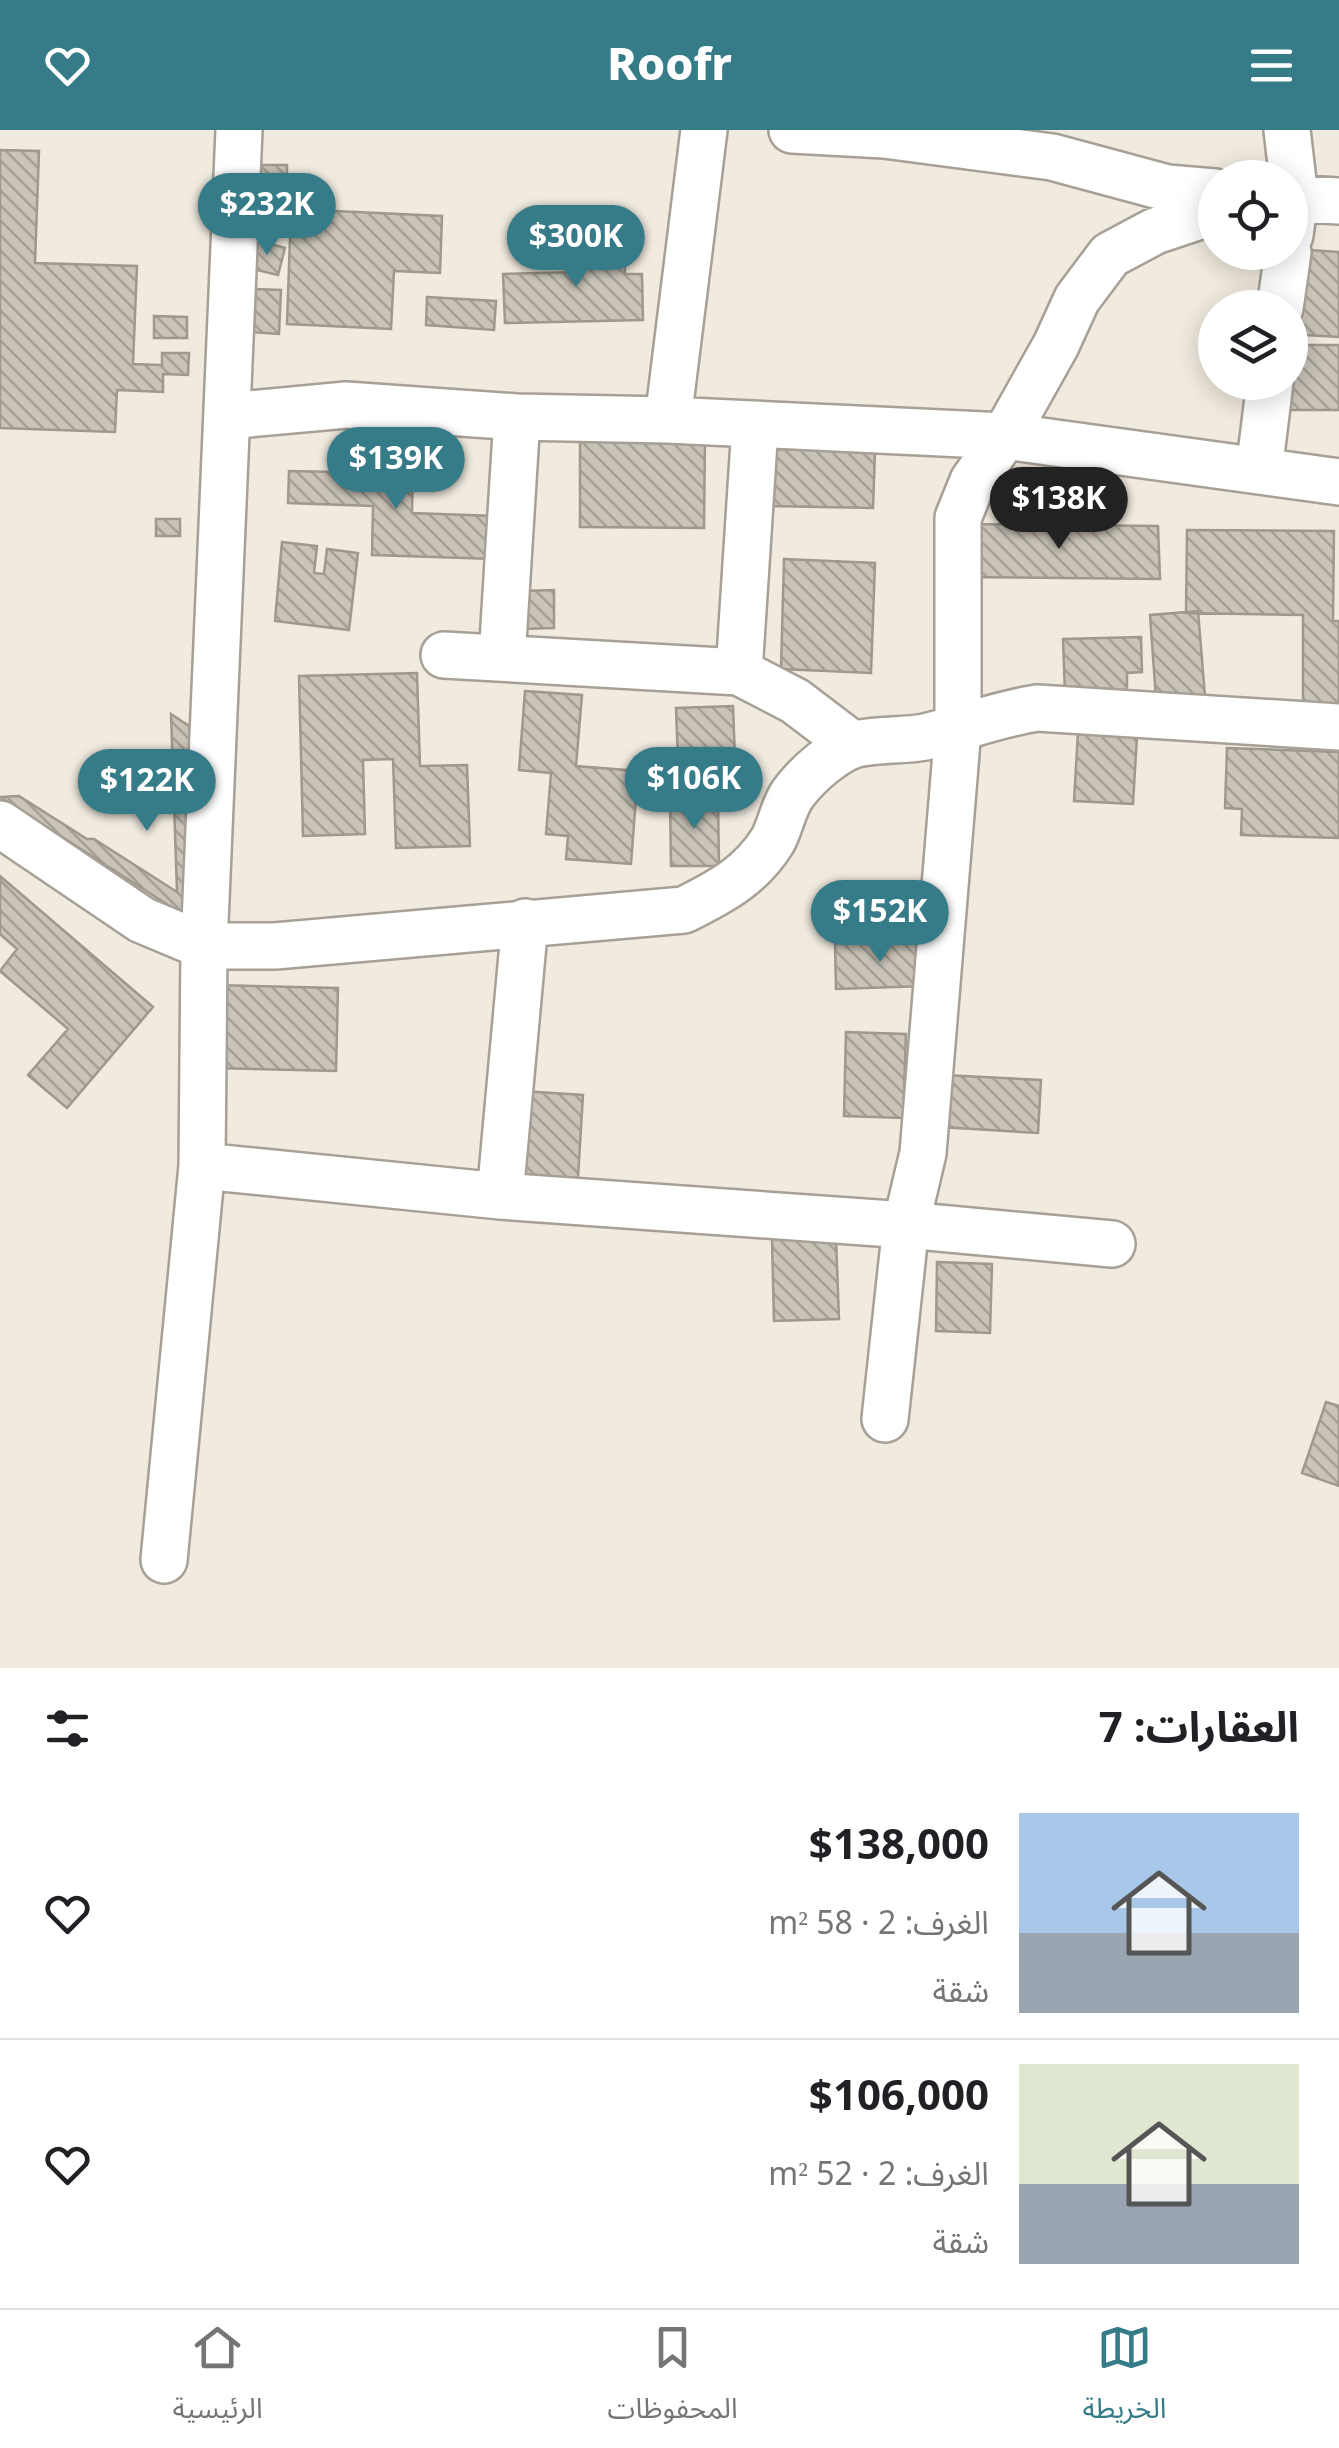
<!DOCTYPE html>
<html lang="ar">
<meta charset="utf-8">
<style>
body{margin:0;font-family:Georgia,"Noto Sans Arabic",serif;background:#f6f6f6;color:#202124;direction:rtl;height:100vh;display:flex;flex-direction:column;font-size:38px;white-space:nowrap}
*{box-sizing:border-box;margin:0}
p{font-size:32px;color:#757577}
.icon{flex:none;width:55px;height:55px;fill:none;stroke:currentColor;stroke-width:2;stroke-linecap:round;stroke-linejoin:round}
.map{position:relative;height:1538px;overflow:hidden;direction:ltr}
.side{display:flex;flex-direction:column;background:#fff;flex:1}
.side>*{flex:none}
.fabs{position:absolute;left:1198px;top:30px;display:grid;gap:20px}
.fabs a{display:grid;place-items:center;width:110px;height:110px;border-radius:50%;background:#fff;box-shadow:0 5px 25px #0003;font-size:50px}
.price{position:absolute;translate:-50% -85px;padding:0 22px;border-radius:35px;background:#367b88;color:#fff;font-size:32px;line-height:65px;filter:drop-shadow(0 2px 5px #0008)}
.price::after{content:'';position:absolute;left:50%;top:60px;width:30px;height:22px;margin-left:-15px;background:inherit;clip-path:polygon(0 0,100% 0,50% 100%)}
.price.selected{background:#222;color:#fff}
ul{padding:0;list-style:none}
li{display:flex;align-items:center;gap:30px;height:250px;padding:0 40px}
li+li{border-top:2px solid #e0e0e0}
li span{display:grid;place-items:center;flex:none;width:280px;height:200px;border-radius:0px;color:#555}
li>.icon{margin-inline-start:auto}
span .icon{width:120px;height:120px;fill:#fffc;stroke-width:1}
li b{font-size:42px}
h2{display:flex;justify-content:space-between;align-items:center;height:120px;padding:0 40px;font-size:42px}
header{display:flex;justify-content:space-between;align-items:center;height:130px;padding:0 40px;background:#367b88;color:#fff;font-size:45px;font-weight:800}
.tab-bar{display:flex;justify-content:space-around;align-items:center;height:140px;border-top:2px solid #e0e0e0;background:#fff;font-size:28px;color:#757577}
.tab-bar a{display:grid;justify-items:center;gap:5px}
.tab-bar .selected{color:#367b88}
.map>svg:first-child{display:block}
</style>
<header><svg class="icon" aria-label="menu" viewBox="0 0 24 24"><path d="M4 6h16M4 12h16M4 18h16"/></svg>Roofr<svg class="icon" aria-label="heart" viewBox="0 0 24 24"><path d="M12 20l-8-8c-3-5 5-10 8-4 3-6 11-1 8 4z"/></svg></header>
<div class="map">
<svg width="1339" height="1538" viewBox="0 0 1339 1538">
<defs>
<pattern id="building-back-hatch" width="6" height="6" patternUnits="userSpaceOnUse" patternTransform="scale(2.5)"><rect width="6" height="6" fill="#c9c3b8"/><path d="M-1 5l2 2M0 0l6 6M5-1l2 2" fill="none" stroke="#a4a096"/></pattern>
</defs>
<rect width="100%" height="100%" fill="#f0eadf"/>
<path fill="url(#building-back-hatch)" stroke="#9e988d" stroke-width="2.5" d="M0,20L39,21L35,133L137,136L133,234L162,235V223H189L188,245L163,244V262L117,260L115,302L0,298Z
M253,35H287V74H253Z
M291,79L442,86L440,143L394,141L391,199L287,194Z
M603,98V131H625V144H642L643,190L505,193L503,144L579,142L582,99Z
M256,110L285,118L278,145L249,138Z
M1294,119L1339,122V207L1290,204Z
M252,159L281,160L279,204L250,202Z
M427,167L496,171L494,200L426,195Z
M154,186L187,187V208H154Z
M1290,215H1339V280H1269L1290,252Z
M580,305L705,306L704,398L580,397Z
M770,319L875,322L873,378L769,376Z
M340,332L413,335L412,383L495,386L494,429L372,425L373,376L288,373L289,341L340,342Z
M156,389H180V406H156Z
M959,394L1158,396L1160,449L958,447Z
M1187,400L1334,401L1333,491H1339V581L1303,580V485L1186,483Z
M282,412L317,416L314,443L324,444L327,419L358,423L349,500L275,491Z
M784,429L875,433L871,543L781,539Z
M554,460V498L520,499V461Z
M1198,481L1205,566L1156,569L1150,485Z
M1141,507L1142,542L1127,543V562L1065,563L1063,509Z
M417,543L420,636L467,635L470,716L396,718L393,629L363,630L365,704L303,706L299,546Z
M525,561L582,565L576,636L638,641L631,734L566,729L568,706L546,704L551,643L519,640Z
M733,576L736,656L679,658L676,578Z
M171,584L189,596L196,793L0,667L19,666L87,709H94L177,762Z
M1078,602L1137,606L1133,674L1074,671Z
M1227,618L1339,622V708L1241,705L1242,679L1225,678Z
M670,669H718L719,736H671Z
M0,746L153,877L67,978L28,945L68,899L0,841L17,819L0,804Z
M923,810L925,856L836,859L835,813Z
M212,855L338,858L336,941L210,938Z
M846,902L906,904L903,988L844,986Z
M944,945L1041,950L1038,1003L941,997Z
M522,961L583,965L578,1048L517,1044Z
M836,1108L839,1189L774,1191L772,1109Z
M937,1132L992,1134L990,1203L936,1201Z
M1326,1272L1339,1276V1356L1302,1343Z"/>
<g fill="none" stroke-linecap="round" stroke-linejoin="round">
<defs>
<path id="minor" d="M792,0L884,5L1052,27L1167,58L1215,62
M1287,0L1295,68L1290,105
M1290,68L1339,71
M1280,178L1288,122
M227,286L346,275L517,287L668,290L1005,306L1339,352
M668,290L704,0
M1259,341L1270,252
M444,525L739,542L795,571L853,615
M502,528L517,287
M739,542L755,296
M0,694L142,790L204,816H275L684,780C720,762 751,746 773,710C781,695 784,674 795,661C808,644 835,620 856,614C878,609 903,611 925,607C963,598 998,584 1037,578L1339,597
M202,1036L500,1066L906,1095L1112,1114
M500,1066L525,792
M885,1289L906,1095L923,1023L958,599V388L973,351L1005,306L1056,215L1077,169L1110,125L1155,101L1215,81
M164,1430L202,1036L204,816L239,0"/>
</defs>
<use href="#minor" stroke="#a6a096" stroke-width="50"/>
<use href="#minor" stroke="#fff" stroke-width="45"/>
</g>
</svg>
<div class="fabs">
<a><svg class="icon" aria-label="locate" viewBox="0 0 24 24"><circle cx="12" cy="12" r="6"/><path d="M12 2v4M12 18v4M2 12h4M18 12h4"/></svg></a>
<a><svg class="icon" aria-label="layers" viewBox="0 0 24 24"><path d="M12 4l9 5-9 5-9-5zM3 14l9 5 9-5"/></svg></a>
</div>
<b class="price" style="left:267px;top:128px">$232K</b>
<b class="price" style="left:576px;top:160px">$300K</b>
<b class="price" style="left:396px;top:382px">$139K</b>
<b class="price selected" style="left:1059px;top:422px">$138K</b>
<b class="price" style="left:694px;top:702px">$106K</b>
<b class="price" style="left:147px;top:704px">$122K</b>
<b class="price" style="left:880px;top:835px">$152K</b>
</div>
<section class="side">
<h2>العقارات: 7<svg class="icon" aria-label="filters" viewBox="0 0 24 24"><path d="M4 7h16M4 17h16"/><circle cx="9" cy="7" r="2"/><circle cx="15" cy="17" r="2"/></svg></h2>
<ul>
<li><span style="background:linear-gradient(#a9c7e8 60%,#9aa5b1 0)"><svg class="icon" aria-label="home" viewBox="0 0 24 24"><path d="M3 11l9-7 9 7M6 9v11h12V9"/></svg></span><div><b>$138,000</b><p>الغرف: 2 · 58 m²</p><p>شقة</p></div><svg class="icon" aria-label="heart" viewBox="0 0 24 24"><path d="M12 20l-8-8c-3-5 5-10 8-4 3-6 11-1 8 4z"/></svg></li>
<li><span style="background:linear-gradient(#dfe7d0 60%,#9aa5b1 0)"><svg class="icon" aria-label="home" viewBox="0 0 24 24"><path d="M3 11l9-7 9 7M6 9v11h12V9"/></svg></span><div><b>$106,000</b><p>الغرف: 2 · 52 m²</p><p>شقة</p></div><svg class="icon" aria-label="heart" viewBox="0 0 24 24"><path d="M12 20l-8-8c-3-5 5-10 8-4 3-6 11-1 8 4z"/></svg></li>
</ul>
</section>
<nav class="tab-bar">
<a class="selected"><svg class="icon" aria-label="map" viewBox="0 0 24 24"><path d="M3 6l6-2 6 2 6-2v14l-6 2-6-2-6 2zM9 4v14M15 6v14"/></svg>الخريطة</a>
<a><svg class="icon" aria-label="saved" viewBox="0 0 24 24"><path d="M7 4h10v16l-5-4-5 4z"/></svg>المحفوظات</a>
<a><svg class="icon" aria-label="home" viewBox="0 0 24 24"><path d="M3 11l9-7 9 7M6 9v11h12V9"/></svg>الرئيسية</a>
</nav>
